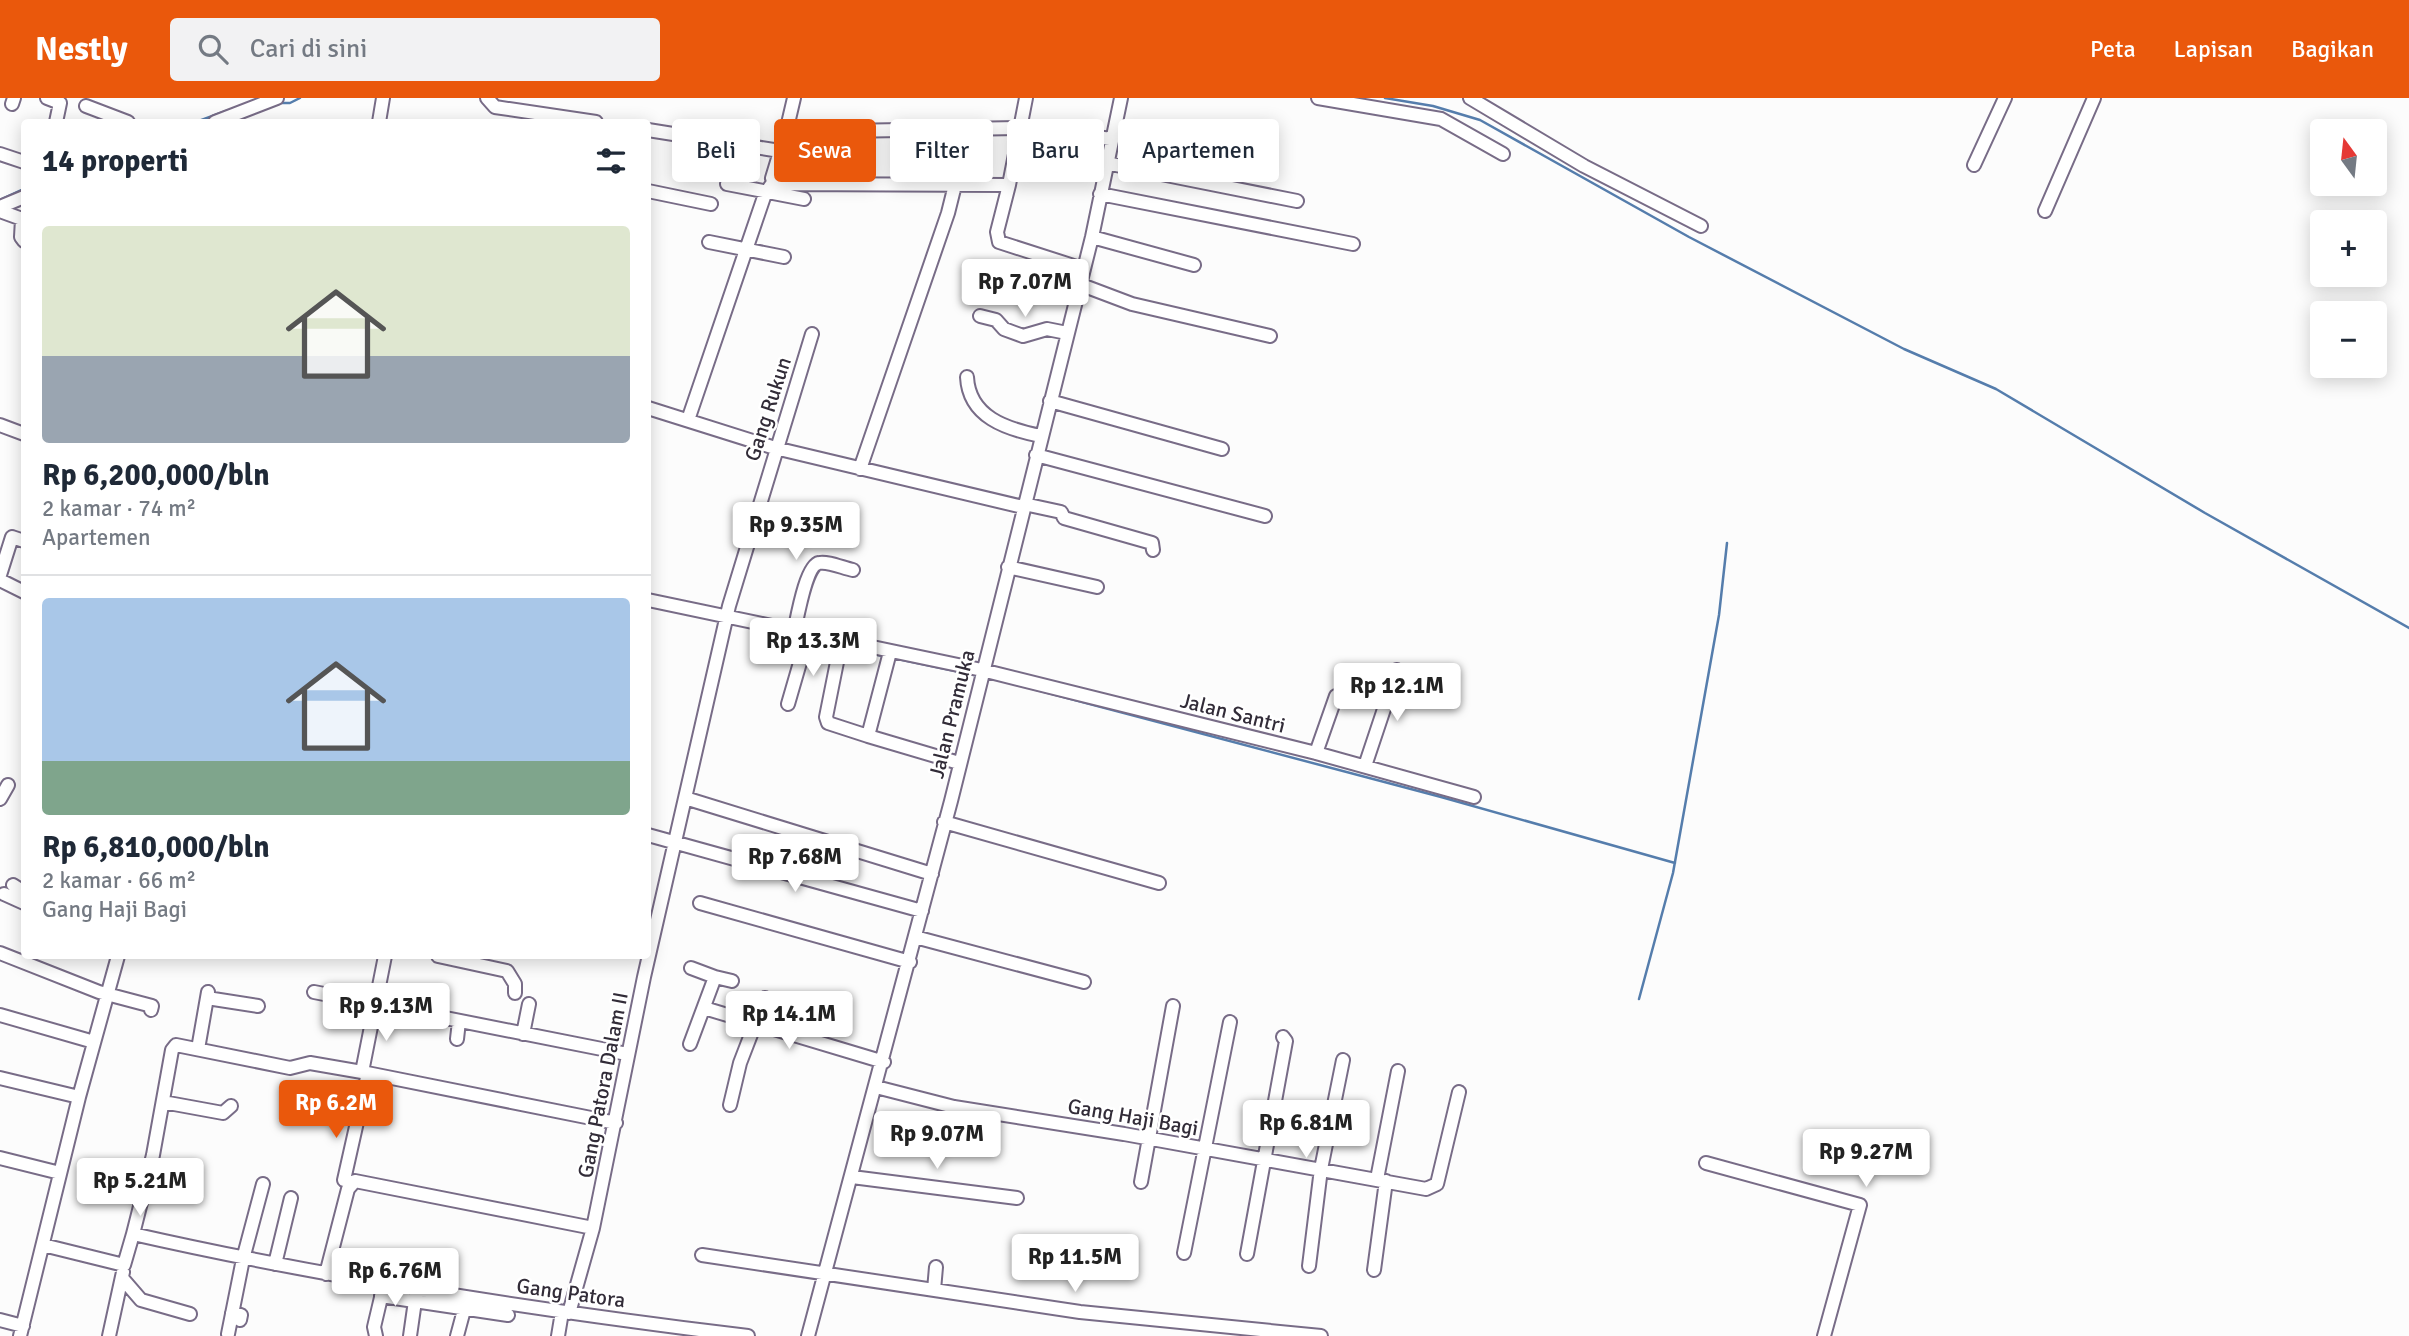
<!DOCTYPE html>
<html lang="id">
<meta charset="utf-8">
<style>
body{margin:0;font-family:Signika,sans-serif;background:#f2f2f3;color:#1f2937;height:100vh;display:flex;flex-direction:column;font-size:26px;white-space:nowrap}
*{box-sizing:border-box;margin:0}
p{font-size:23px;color:#747a83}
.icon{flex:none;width:38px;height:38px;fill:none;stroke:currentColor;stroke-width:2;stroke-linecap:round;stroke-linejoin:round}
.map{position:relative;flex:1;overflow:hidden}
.drawer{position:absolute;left:21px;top:21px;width:630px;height:840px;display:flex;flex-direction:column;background:#fff;border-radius:7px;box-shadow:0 4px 18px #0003}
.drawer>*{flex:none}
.hud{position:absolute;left:672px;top:21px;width:665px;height:63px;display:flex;gap:14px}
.needle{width:46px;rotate:345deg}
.buttons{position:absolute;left:2310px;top:21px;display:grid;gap:14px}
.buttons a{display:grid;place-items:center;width:77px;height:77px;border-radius:7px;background:#fff;box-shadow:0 4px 18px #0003;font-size:35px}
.price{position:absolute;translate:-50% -60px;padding:0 16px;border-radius:7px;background:#fff;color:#222;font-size:23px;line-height:46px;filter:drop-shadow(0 2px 4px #0008)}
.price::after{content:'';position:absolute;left:50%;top:42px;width:21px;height:16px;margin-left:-10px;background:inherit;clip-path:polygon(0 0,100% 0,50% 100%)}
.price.selected{background:#ea580c;color:#fff}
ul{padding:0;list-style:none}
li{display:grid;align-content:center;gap:14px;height:371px;padding:0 21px}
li+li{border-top:2px solid #e0e1e3}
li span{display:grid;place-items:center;height:217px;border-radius:7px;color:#555}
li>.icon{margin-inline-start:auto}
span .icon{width:126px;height:126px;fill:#fffc;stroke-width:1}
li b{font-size:30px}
h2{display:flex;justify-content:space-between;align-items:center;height:84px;padding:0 21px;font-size:30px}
.pill{padding:0 24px;border-radius:7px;background:#fff;box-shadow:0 4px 18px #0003;font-size:24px;line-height:63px}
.pill.selected{background:#ea580c;color:#fff}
header{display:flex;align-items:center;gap:42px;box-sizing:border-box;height:98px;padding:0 35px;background:#ea580c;color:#fff}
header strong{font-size:33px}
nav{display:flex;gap:38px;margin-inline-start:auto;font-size:24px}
.search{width:490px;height:63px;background:#f2f2f3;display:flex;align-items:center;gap:18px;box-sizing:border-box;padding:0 24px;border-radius:7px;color:#747a83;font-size:26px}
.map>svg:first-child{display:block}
</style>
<header>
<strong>Nestly</strong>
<div class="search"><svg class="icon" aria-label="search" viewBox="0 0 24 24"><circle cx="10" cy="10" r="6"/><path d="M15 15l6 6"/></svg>Cari di sini</div>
<nav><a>Peta</a><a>Lapisan</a><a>Bagikan</a></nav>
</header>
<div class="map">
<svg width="2409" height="1238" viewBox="0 0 2409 1238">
<rect width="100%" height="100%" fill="#fcfcfc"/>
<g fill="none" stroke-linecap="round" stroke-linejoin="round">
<path stroke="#557dac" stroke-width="2.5" d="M1385,0L1433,8L1480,22L1689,139L1904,251L1996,291L2205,415L2409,530
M276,5H290L300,0
M196,24L226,13
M0,102L24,91
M845,550L883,558
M893,560L979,578
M1033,591L1441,699L1675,765
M1639,901L1673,775L1719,517L1727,445"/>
<defs>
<path id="minor" d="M47,0L60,5L56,24
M487,0L495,9L596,24
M794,0L786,34L1022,30L1112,41
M1318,0L1441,21L1503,56
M1470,0L1584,68L1701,128
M12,6L14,0
M86,8L128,24
M215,24L277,0
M379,24L383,0
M648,32L780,53
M786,34L772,80L780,86L1009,87L1026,0
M0,56L24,64
M1106,65L1297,103
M1974,67L2005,0
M727,86L804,101
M1009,87L997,134L999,144L1083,171
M648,93L711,106
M1100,96L1353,146
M0,109L24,99
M0,113L22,121L21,139L24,143
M2045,113L2094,0
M1092,139L1194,167
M709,144L784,159
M1079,186L1132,206L1270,238
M980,218L996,222L1004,231L1023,238L1047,231L1067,235
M967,279C969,319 1006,331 1041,338
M1050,303L1222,351
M648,310L775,350L1023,409
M688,322L765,96L774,83
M0,327L24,336
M1036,357L1265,418
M860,371L948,115L955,87
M1024,406L1061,414L1064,420L1152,445L1153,452
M1008,469L1097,489
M0,477L12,439L24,443
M0,482L24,494
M648,502L982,572L1316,655L1474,699
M794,534C797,521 806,467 819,465C828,463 843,470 853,472
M841,544L826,619L828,625L868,638
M890,554L868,638L959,665
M788,606L808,537
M1316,655L1336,598
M1365,668L1397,572
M685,700L932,776
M0,701L8,687
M944,724L1159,785
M648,737L922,813
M13,787L24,794
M4,796L24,805
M700,805L910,864
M915,839L1084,884
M0,855L99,894L152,908L151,912
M438,858L507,873L515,886V895
M715,879L732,883
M314,894L627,956
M207,900L258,908
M704,910L884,964
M0,917L94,944
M523,936L529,906
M457,941L459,923
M690,946L715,879L691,870
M198,951L208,894
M362,974L385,858
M0,980L79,999
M876,989L954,1009L1124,1036L1426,1091L1437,1086L1459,994
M163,1004L223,1015L231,1008
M730,1007L740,965L765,900
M0,1060L60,1075
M1706,1065L1860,1107L1824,1238
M852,1079L1017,1100
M1377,1081L1398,973
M352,1084L344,1082L368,975
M1141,1084L1173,908
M133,1136L153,1057L172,952L176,947L290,970L310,965L362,974L616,1025
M43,1147L124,1167L133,1136C336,1182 541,1213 748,1238
M1184,1155L1230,924
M1247,1156L1286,943L1283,939
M702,1157L1080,1214L1321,1238
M275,1166L291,1100
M1309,1168L1321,1071L1343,962
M1374,1172L1386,1083
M326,1176L348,1091L355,1083L593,1130
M122,1180L141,1202L190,1216
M934,1192L936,1169
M381,1198L508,1217
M232,1215L241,1217L240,1222
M569,1215L593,1130L644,879L729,508L812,236
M0,1222L23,1228
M228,1236L243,1161L263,1086
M20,1238L79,999L118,858
M109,1238L123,1174
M376,1238L374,1229L383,1191
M410,1238L416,1196
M457,1238L464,1212
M558,1238L562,1214
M808,1238L951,703L1092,139L1121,0"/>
</defs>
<use href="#minor" stroke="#786c87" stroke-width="16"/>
<use href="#minor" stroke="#fff" stroke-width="12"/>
</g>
<g text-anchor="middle" stroke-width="5" stroke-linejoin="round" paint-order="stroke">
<g font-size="21" fill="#322c38" stroke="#fff">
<text transform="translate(768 311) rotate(-72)" y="7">Gang Rukun</text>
<text transform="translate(1233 615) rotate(14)" y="7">Jalan Santri</text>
<text transform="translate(952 616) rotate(-76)" y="7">Jalan Pramuka</text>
<text transform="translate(603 987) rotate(-79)" y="7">Gang Patora Dalam II</text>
<text transform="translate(1133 1019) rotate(10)" y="7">Gang Haji Bagi</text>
<text transform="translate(571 1195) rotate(8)" y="7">Gang Patora</text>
</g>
</g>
</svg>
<div class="buttons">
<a><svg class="needle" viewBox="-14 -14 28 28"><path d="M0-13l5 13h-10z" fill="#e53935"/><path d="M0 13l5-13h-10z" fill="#747a83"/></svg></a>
<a>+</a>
<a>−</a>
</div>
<b class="price" style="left:1025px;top:221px">Rp 7.07M</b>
<b class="price" style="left:796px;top:464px">Rp 9.35M</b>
<b class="price" style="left:813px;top:580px">Rp 13.3M</b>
<b class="price" style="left:1397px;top:625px">Rp 12.1M</b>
<b class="price" style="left:795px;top:796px">Rp 7.68M</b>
<b class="price" style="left:386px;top:945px">Rp 9.13M</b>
<b class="price" style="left:789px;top:953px">Rp 14.1M</b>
<b class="price selected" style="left:336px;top:1042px">Rp 6.2M</b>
<b class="price" style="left:1306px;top:1062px">Rp 6.81M</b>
<b class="price" style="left:937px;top:1073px">Rp 9.07M</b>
<b class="price" style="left:1866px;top:1091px">Rp 9.27M</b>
<b class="price" style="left:140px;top:1120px">Rp 5.21M</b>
<b class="price" style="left:1075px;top:1196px">Rp 11.5M</b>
<b class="price" style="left:395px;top:1210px">Rp 6.76M</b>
<div class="hud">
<a class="pill">Beli</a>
<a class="pill selected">Sewa</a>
<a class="pill">Filter</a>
<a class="pill">Baru</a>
<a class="pill">Apartemen</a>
</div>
<section class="drawer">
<h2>14 properti<svg class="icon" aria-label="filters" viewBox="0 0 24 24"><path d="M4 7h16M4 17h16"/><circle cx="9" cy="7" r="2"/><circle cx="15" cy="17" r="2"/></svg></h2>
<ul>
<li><span style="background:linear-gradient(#dfe7d0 60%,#9aa5b1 0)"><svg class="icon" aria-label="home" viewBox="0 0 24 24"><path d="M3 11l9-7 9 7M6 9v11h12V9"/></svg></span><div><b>Rp 6,200,000/bln</b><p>2 kamar · 74 m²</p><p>Apartemen</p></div></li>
<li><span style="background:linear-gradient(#a9c7e8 75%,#7fa58c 0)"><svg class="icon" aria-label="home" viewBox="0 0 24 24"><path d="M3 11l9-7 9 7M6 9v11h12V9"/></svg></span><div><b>Rp 6,810,000/bln</b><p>2 kamar · 66 m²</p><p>Gang Haji Bagi</p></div></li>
</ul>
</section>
</div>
